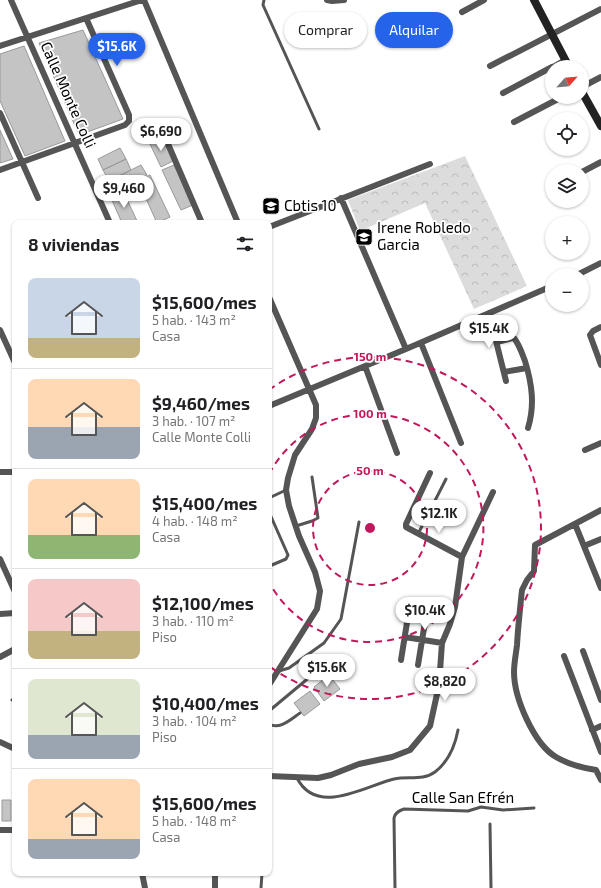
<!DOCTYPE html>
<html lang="es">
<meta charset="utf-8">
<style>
body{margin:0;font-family:"Exo 2",sans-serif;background:#f6f6f6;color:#202124;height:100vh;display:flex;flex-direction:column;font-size:15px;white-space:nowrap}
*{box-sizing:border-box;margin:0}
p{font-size:13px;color:#757577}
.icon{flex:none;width:22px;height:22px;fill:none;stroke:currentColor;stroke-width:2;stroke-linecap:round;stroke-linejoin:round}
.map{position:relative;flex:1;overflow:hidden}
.drawer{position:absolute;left:12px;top:220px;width:260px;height:656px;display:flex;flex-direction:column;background:#fff;border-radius:8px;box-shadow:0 1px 3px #0004}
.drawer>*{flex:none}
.guide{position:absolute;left:284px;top:12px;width:257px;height:36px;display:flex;gap:8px}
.needle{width:26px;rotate:63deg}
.buttons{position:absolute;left:545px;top:60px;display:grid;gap:8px}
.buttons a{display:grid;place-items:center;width:44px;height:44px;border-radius:50%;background:#fff;box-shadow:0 1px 3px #0004;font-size:20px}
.price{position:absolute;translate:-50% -34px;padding:0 9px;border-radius:14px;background:#fff;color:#222;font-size:13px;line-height:26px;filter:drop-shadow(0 1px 2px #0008)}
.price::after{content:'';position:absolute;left:50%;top:24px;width:12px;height:9px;margin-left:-6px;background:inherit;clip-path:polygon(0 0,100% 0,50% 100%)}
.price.current{background:#2563eb;color:#fff}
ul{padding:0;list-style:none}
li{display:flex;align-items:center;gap:12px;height:100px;padding:0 16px}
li+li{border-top:1px solid #e0e0e0}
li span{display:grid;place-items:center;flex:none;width:112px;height:80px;border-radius:8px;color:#555}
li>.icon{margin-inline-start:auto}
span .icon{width:48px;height:48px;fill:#fffc;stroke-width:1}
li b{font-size:17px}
h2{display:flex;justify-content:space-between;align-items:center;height:48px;padding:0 16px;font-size:17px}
.pill{padding:0 14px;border-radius:18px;background:#fff;box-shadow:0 1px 3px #0004;font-size:14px;line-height:36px}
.pill.current{background:#2563eb;color:#fff}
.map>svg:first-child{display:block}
</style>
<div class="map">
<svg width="601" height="888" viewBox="0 0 601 888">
<defs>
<pattern id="forest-crowns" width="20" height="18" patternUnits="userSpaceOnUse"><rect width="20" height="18" fill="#dcdcdc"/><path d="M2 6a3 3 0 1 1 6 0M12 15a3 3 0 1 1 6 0" fill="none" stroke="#bbb"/></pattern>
</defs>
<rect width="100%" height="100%" fill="#fff"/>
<path fill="url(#forest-crowns)" d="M465,156L527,286L474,309L425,203L360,231L348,200Z"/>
<path fill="#c4c4c4" stroke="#999" d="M83,30L123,119L79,135L39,43Z
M24,46L65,141L25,156L0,101V54Z
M0,130L13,159L0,163Z
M161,136L173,161L161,167L149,142Z
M120,148L126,159L103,170L98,159Z
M126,159L131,170L109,181L103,170Z
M141,165L147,175L114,192L109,181Z
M174,165L193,205L181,210L162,170Z
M150,175L170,217L157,223L138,181Z
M124,193L138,223H122L111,198Z
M329,675L340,689L324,701L314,687Z
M310,691L320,704L304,716L294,703Z
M2,800H11V821H2Z"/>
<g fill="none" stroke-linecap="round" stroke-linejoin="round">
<path stroke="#555" stroke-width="3" d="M264,0L263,5L319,129
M269,498L286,490
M269,512L288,555L286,559L272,565L269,564
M296,526L312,521L318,518L312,477
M418,534L446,479
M279,671L289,668L324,643L341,619L359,522
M12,700L15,698
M269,711L317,671
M269,724C280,730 291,719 300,713
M297,778C317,817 365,786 394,779C408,776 423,781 435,772C448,762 455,746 458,730
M490,824L491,888
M261,888L262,873
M395,888L394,818C395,813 398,811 404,809L468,811L481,807L503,810L534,808"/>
<path stroke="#555" stroke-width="6" d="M11,0L110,223
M144,0L238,223
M327,0L332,1L344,0
M462,12L484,0
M0,46L142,0
M490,66L601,9
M553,67L565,60
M582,87L601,77
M503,93L552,67
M0,113L38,198
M514,122L562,97
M165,137L202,223
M0,170L125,125L129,121V115L86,18
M582,172L601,162
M341,198L406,349
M269,227L430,164
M577,275L601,263
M269,297L316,405V418L312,429L295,455L288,478L286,490L289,506L299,536L315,572L320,591L317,609L269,685
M489,313L506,381
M601,327L593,331L590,335L601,365
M0,330L15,363
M497,342L512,338H514C519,344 522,353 525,361C532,384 535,405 528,428
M421,343L461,443
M365,366L397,453
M504,372L527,368
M269,406L406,349L552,286
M585,450L601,443
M0,472H15
M430,473L406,524V527L462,557
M601,510L535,545L534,571L527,580L522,590C520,609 518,627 517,645C516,654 514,663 514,672C514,698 534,744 556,757C568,764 583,768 596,770L601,780
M575,524L601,588
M584,546L601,539
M0,559L15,592
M0,614L15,613
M405,637L442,643
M583,651L601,700
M564,656L601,752
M0,657L15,649
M401,660L409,610
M418,665L426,616
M592,730L601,726
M0,742L15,749
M269,776L318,778L331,775L359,764L392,757L410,750L430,726L439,685L442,643L450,624L455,607L462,557L493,492
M0,830H15
M142,873L145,888
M215,888V873"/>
<path stroke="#222" stroke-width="8" d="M534,0L569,67
M582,92L601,126"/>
</g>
<g fill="none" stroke="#c2185b" stroke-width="2" stroke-dasharray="7 5">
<circle cx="370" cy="528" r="57"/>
<path d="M269 474A114 114 0 1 1 269 582"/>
<path d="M269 390A171 171 0 1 1 269 666"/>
</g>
<defs>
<symbol id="university-square" viewBox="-11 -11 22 22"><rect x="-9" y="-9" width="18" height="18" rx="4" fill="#000" stroke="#fff"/><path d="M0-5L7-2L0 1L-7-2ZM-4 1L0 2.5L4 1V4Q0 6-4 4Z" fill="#fff"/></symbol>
<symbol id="school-square" viewBox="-11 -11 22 22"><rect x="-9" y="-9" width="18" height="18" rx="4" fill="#000" stroke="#fff"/><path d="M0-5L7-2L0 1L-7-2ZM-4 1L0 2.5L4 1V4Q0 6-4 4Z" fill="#fff"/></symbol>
</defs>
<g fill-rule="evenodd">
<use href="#university-square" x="261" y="196" width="20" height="20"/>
<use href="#school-square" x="354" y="227" width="20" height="20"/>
</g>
<g text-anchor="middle" stroke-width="3.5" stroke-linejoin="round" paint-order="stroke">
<g font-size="15" fill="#000" stroke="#fff">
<text transform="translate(68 95) rotate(66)" y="5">Calle Monte Colli</text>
<text x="463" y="803">Calle San Efrén</text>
</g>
<g font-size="15" fill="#000" stroke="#fff" text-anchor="start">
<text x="284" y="211">Cbtis 10</text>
<text x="377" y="233">Irene Robledo<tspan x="377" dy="17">Garcia</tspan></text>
</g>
</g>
<circle cx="370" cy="528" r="6" fill="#c2185b" stroke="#fff" stroke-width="2"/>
<g font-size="12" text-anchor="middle" font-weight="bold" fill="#c2185b" stroke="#fff" stroke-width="3.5" stroke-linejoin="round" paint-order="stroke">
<text x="370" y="361">150 m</text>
<text x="370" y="418">100 m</text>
<text x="370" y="475">50 m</text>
</g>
</svg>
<div class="buttons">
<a><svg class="needle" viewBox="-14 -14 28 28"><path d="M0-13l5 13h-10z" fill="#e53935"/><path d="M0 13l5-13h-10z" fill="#757577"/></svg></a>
<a><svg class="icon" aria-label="locate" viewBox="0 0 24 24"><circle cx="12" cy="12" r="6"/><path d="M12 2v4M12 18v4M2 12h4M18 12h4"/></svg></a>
<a><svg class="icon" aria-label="layers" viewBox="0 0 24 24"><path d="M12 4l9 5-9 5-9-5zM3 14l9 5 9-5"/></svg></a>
<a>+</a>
<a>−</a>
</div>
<b class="price current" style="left:117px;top:67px">$15.6K</b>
<b class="price" style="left:161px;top:152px">$6,690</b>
<b class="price" style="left:124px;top:209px">$9,460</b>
<b class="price" style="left:489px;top:349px">$15.4K</b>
<b class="price" style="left:439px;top:534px">$12.1K</b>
<b class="price" style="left:425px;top:631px">$10.4K</b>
<b class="price" style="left:327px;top:688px">$15.6K</b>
<b class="price" style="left:445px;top:702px">$8,820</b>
<div class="guide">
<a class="pill">Comprar</a>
<a class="pill current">Alquilar</a>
</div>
<section class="drawer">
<h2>8 viviendas<svg class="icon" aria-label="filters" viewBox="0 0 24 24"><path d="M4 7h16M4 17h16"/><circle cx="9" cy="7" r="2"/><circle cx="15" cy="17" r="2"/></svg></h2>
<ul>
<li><span style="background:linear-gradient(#c9d6e8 75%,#c2b280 0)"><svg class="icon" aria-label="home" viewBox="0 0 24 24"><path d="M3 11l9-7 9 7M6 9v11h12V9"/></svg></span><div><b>$15,600/mes</b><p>5 hab. · 143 m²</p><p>Casa</p></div></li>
<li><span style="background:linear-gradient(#ffd9b3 60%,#9aa5b1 0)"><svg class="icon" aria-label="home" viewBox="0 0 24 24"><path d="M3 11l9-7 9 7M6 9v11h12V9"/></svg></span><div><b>$9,460/mes</b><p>3 hab. · 107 m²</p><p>Calle Monte Colli</p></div></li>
<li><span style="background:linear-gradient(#ffd9b3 70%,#8fb573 0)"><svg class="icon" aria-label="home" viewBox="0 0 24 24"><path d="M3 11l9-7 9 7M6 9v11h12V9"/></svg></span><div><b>$15,400/mes</b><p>4 hab. · 148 m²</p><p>Casa</p></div></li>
<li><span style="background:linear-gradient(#f6c9c9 65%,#c2b280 0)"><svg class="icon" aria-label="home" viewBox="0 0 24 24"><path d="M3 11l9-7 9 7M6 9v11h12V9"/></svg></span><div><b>$12,100/mes</b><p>3 hab. · 110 m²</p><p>Piso</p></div></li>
<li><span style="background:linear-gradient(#dfe7d0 70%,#9aa5b1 0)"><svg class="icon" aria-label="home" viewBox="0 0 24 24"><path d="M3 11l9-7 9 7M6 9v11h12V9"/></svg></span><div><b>$10,400/mes</b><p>3 hab. · 104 m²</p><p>Piso</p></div></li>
<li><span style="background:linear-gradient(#ffd9b3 75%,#9aa5b1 0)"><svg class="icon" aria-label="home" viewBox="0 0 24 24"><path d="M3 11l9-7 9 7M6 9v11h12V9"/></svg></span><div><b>$15,600/mes</b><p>5 hab. · 148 m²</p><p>Casa</p></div></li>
</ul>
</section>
</div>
